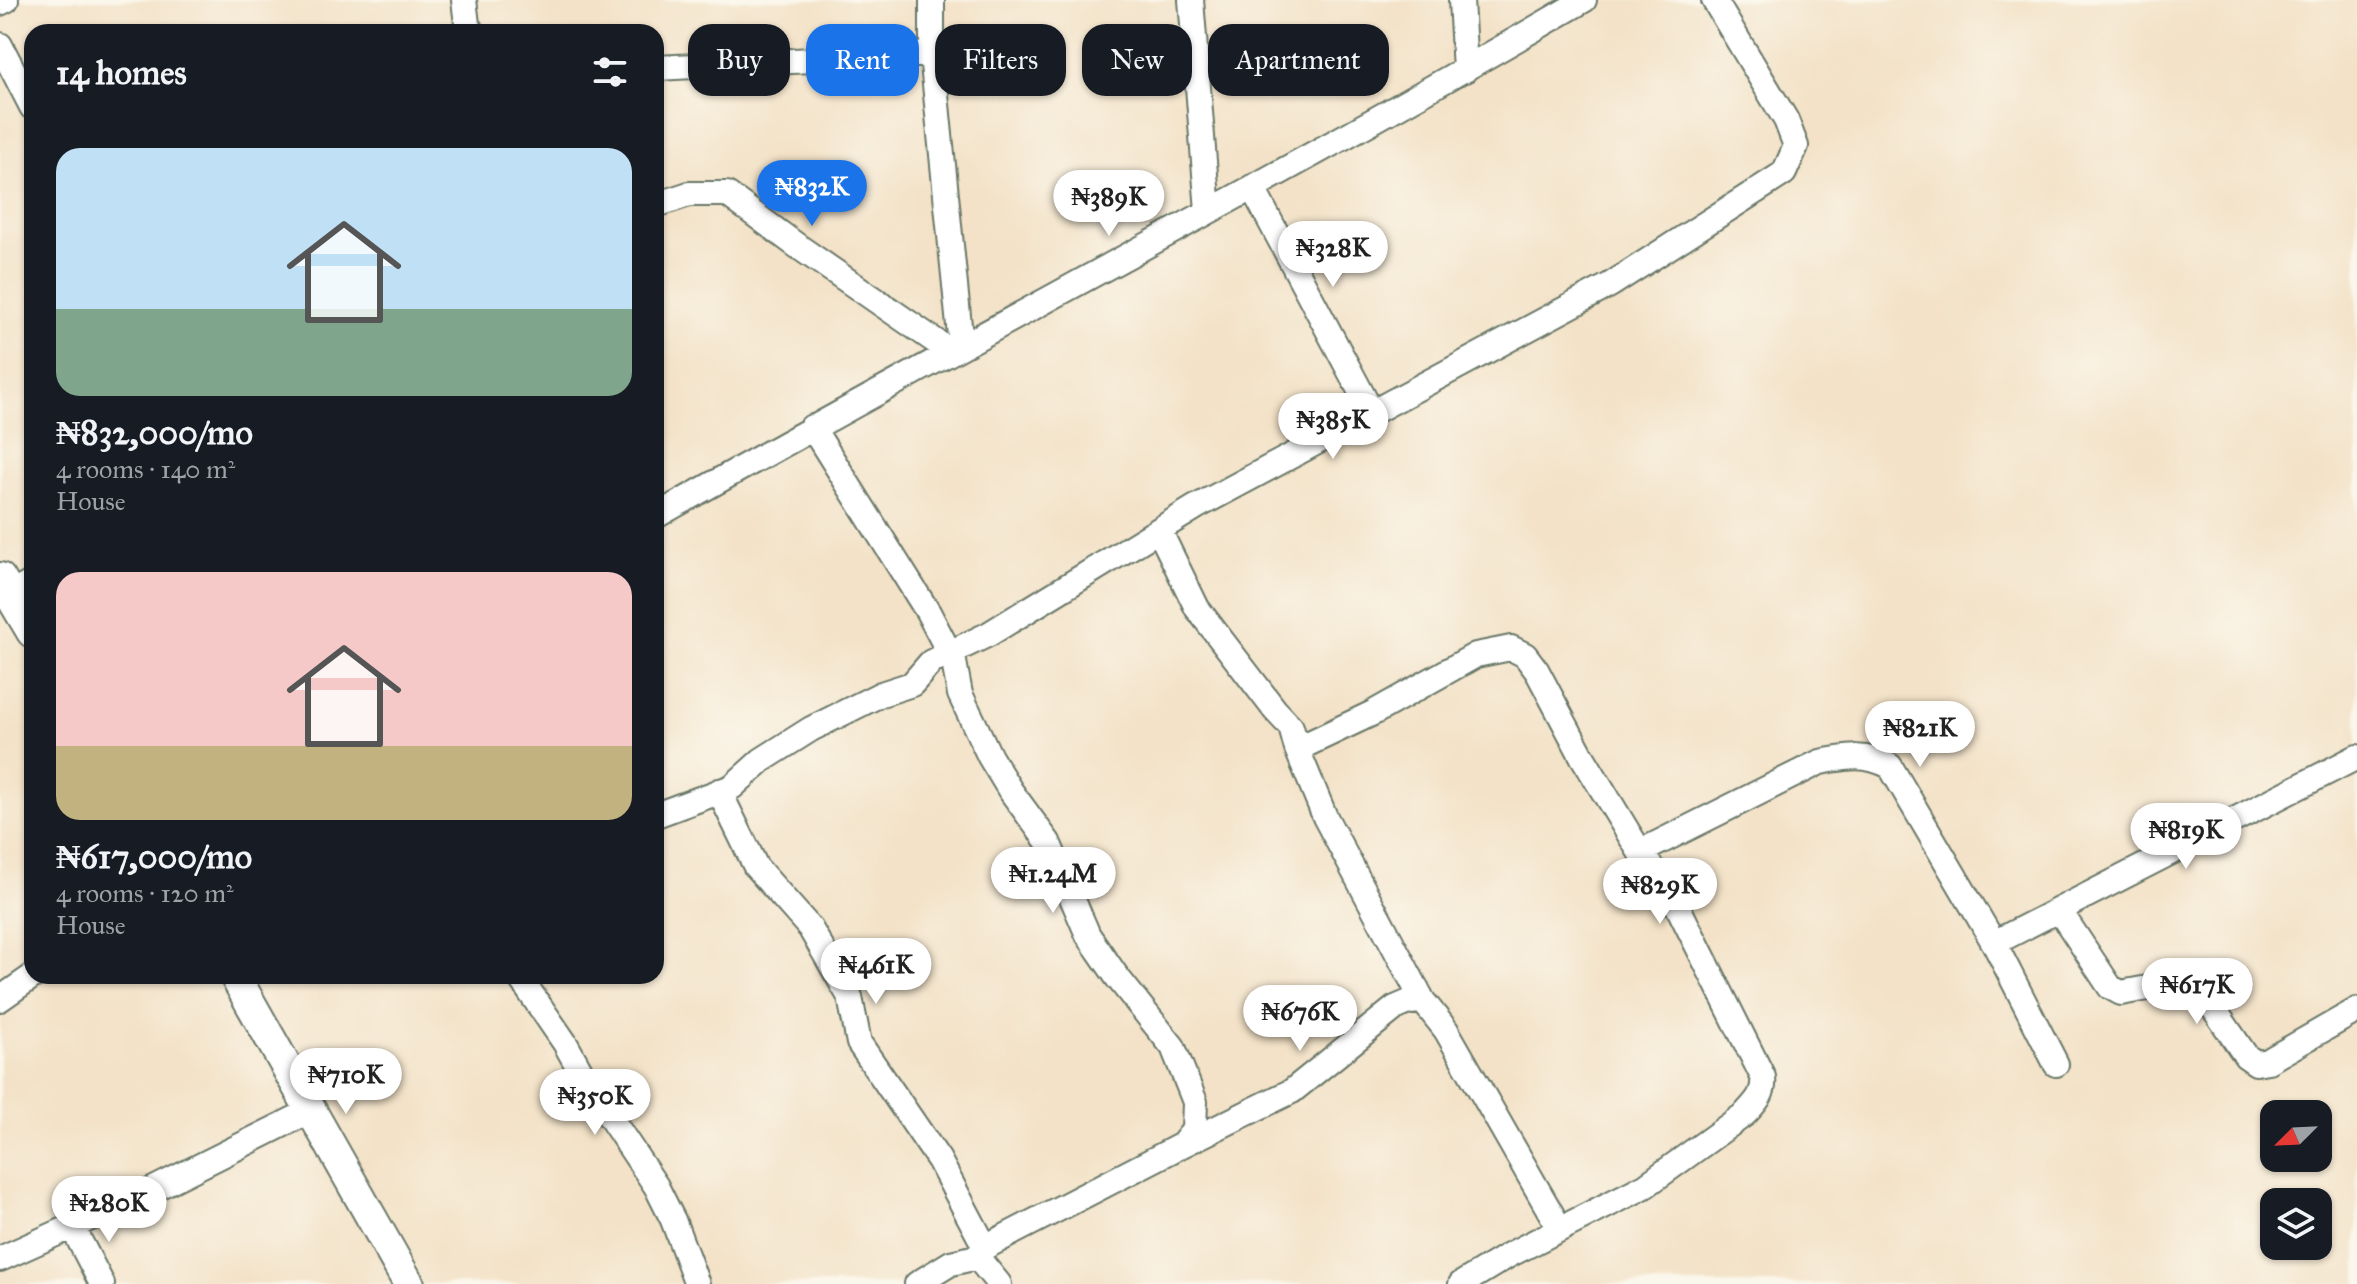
<!DOCTYPE html>
<meta charset="utf-8">
<style>
body{margin:0;font-family:"IM FELL Great Primer",serif;background:#20242c;color:#f1f3f6;height:100vh;display:flex;flex-direction:column;font-size:30px;white-space:nowrap}
*{box-sizing:border-box;margin:0}
p{font-size:26px;color:#9ea1a6}
.icon{flex:none;width:44px;height:44px;fill:none;stroke:currentColor;stroke-width:2;stroke-linecap:round;stroke-linejoin:round}
.map{position:relative;flex:1;overflow:hidden}
.details{position:absolute;left:24px;top:24px;width:640px;height:960px;display:flex;flex-direction:column;background:#171b24;border-radius:24px;box-shadow:0 2px 6px #0004}
.details>*{flex:none}
.banner{position:absolute;left:688px;top:24px;width:760px;height:72px;display:flex;gap:16px}
.needle{width:52px;rotate:246deg}
.fabs{position:absolute;left:2260px;top:1100px;display:grid;gap:16px}
.fabs a{display:grid;place-items:center;width:72px;height:72px;border-radius:16px;background:#171b24;box-shadow:0 2px 6px #0004;font-size:40px}
.price{position:absolute;translate:-50% -68px;padding:0 18px;border-radius:28px;background:#fff;color:#222;font-size:26px;line-height:52px;filter:drop-shadow(0 2px 4px #0008)}
.price::after{content:'';position:absolute;left:50%;top:48px;width:24px;height:18px;margin-left:-12px;background:inherit;clip-path:polygon(0 0,100% 0,50% 100%)}
.price.active{background:#1a73e8;color:#fff}
ul{padding:0;list-style:none}
li{display:grid;align-content:center;gap:16px;height:424px;padding:0 32px}
li span{display:grid;place-items:center;height:248px;border-radius:24px;color:#555}
li>.icon{margin-inline-start:auto}
span .icon{width:144px;height:144px;fill:#fffc;stroke-width:1}
li b{font-size:34px}
h2{display:flex;justify-content:space-between;align-items:center;height:96px;padding:0 32px;font-size:34px}
.tag{padding:0 28px;border-radius:24px;background:#171b24;box-shadow:0 2px 6px #0004;font-size:28px;line-height:72px}
.tag.active{background:#1a73e8;color:#fff}
.map>svg:first-child{display:block}
</style>
<div class="map">
<svg width="2357" height="1284" viewBox="0 0 2357 1284">
<rect width="100%" height="100%" fill="#fbf7ec"/>
<filter id="ink" filterUnits="userSpaceOnUse"><feTurbulence type="fractalNoise" baseFrequency=".0125" numOctaves="2"/><feDisplacementMap in="SourceGraphic" scale="16" xChannelSelector="R" yChannelSelector="G"/><feConvolveMatrix kernelMatrix="1 2 1 2 8 2 1 2 1" color-interpolation-filters="sRGB"/></filter>
<filter id="wash" filterUnits="userSpaceOnUse"><feTurbulence type="fractalNoise" baseFrequency=".006" numOctaves="4" result="noise"/><feDisplacementMap in="SourceGraphic" scale="32" xChannelSelector="R" yChannelSelector="G"/><feGaussianBlur stdDeviation="1.8" result="paint"/><feColorMatrix in="noise" values="0 0 0 0 0 0 0 0 0 0 0 0 0 0 0 0 0 1.4 0 .05"/><feComposite in="paint" operator="in"/></filter>
<g filter="url(#wash)">
<rect width="100%" height="100%" fill="#f3e2c7"/>
</g>
<g filter="url(#ink)">
<g fill="none" stroke-linecap="round" stroke-linejoin="round">
<defs>
<path id="minor" d="M464,0L467,24L472,32
M932,0V54L961,346
M1191,0L1208,211
M1461,0L1465,70
M0,3L6,0
M0,45L32,107
M656,68L932,54
M1252,187L1372,413
M656,205L689,194H727L796,245L951,352
M812,427L928,612L954,662L960,694L990,757L1010,790L1048,842L1088,935L1117,977L1173,1047L1195,1102L1194,1130L1182,1145L985,1247L977,1257L951,1263L917,1284
M656,516C964,341 1279,179 1584,0
M1159,530L1197,608L1275,710L1291,727L1297,749L1325,817L1423,1001L1446,1030L1560,1229
M10,595L32,582
M1297,749L1373,713L1476,655L1511,648L1525,655L1537,671L1582,756L1640,852L1674,899L1763,1077C1765,1094 1756,1102 1745,1114L1645,1186L1509,1255L1461,1284
M719,791L756,867L810,928L850,997L859,1043L939,1160L985,1247
M656,815L732,787L762,760L811,729L881,694L912,684L931,662L989,634L1196,507L1610,285L1784,173L1796,146L1786,120L1714,0
M1640,852L1820,762C1848,757 1864,753 1890,766L1994,943L2056,1064
M2059,910L2110,987L2121,993L2180,982L2199,987L2246,1056L2256,1063L2268,1061L2357,1010
M1994,943L2357,757
M519,976L565,1043L586,1081L656,1186L673,1220L697,1284
M0,999L33,976
M1182,1145L1292,1091L1395,1008L1409,1002L1423,1001
M72,1226L102,1284
M977,1257L999,1284
M0,1259L142,1195L312,1110"/>
<path id="tertiary" d="M0,578L32,632
M235,976L409,1284"/>
</defs>
<use href="#minor" stroke="#697767" stroke-width="28"/>
<use href="#tertiary" stroke="#697767" stroke-width="34"/>
<use href="#minor" stroke="#fff" stroke-width="24"/>
<use href="#tertiary" stroke="#fff" stroke-width="30"/>
</g>
</g>
</svg>
<div class="fabs">
<a><svg class="needle" viewBox="-14 -14 28 28"><path d="M0-13l5 13h-10z" fill="#e53935"/><path d="M0 13l5-13h-10z" fill="#9ea1a6"/></svg></a>
<a><svg class="icon" aria-label="layers" viewBox="0 0 24 24"><path d="M12 4l9 5-9 5-9-5zM3 14l9 5 9-5"/></svg></a>
</div>
<b class="price active" style="left:812px;top:228px">₦832K</b>
<b class="price" style="left:1109px;top:238px">₦389K</b>
<b class="price" style="left:1333px;top:289px">₦328K</b>
<b class="price" style="left:1333px;top:461px">₦385K</b>
<b class="price" style="left:1920px;top:769px">₦821K</b>
<b class="price" style="left:2186px;top:871px">₦819K</b>
<b class="price" style="left:1053px;top:915px">₦1.24M</b>
<b class="price" style="left:1660px;top:926px">₦829K</b>
<b class="price" style="left:876px;top:1006px">₦461K</b>
<b class="price" style="left:2197px;top:1026px">₦617K</b>
<b class="price" style="left:1300px;top:1053px">₦676K</b>
<b class="price" style="left:346px;top:1116px">₦710K</b>
<b class="price" style="left:595px;top:1137px">₦350K</b>
<b class="price" style="left:109px;top:1244px">₦280K</b>
<div class="banner">
<a class="tag">Buy</a>
<a class="tag active">Rent</a>
<a class="tag">Filters</a>
<a class="tag">New</a>
<a class="tag">Apartment</a>
</div>
<section class="details">
<h2>14 homes<svg class="icon" aria-label="filters" viewBox="0 0 24 24"><path d="M4 7h16M4 17h16"/><circle cx="9" cy="7" r="2"/><circle cx="15" cy="17" r="2"/></svg></h2>
<ul>
<li><span style="background:linear-gradient(#bfe0f5 65%,#7fa58c 0)"><svg class="icon" aria-label="home" viewBox="0 0 24 24"><path d="M3 11l9-7 9 7M6 9v11h12V9"/></svg></span><div><b>₦832,000/mo</b><p>4 rooms · 140 m²</p><p>House</p></div></li>
<li><span style="background:linear-gradient(#f6c9c9 70%,#c2b280 0)"><svg class="icon" aria-label="home" viewBox="0 0 24 24"><path d="M3 11l9-7 9 7M6 9v11h12V9"/></svg></span><div><b>₦617,000/mo</b><p>4 rooms · 120 m²</p><p>House</p></div></li>
</ul>
</section>
</div>
